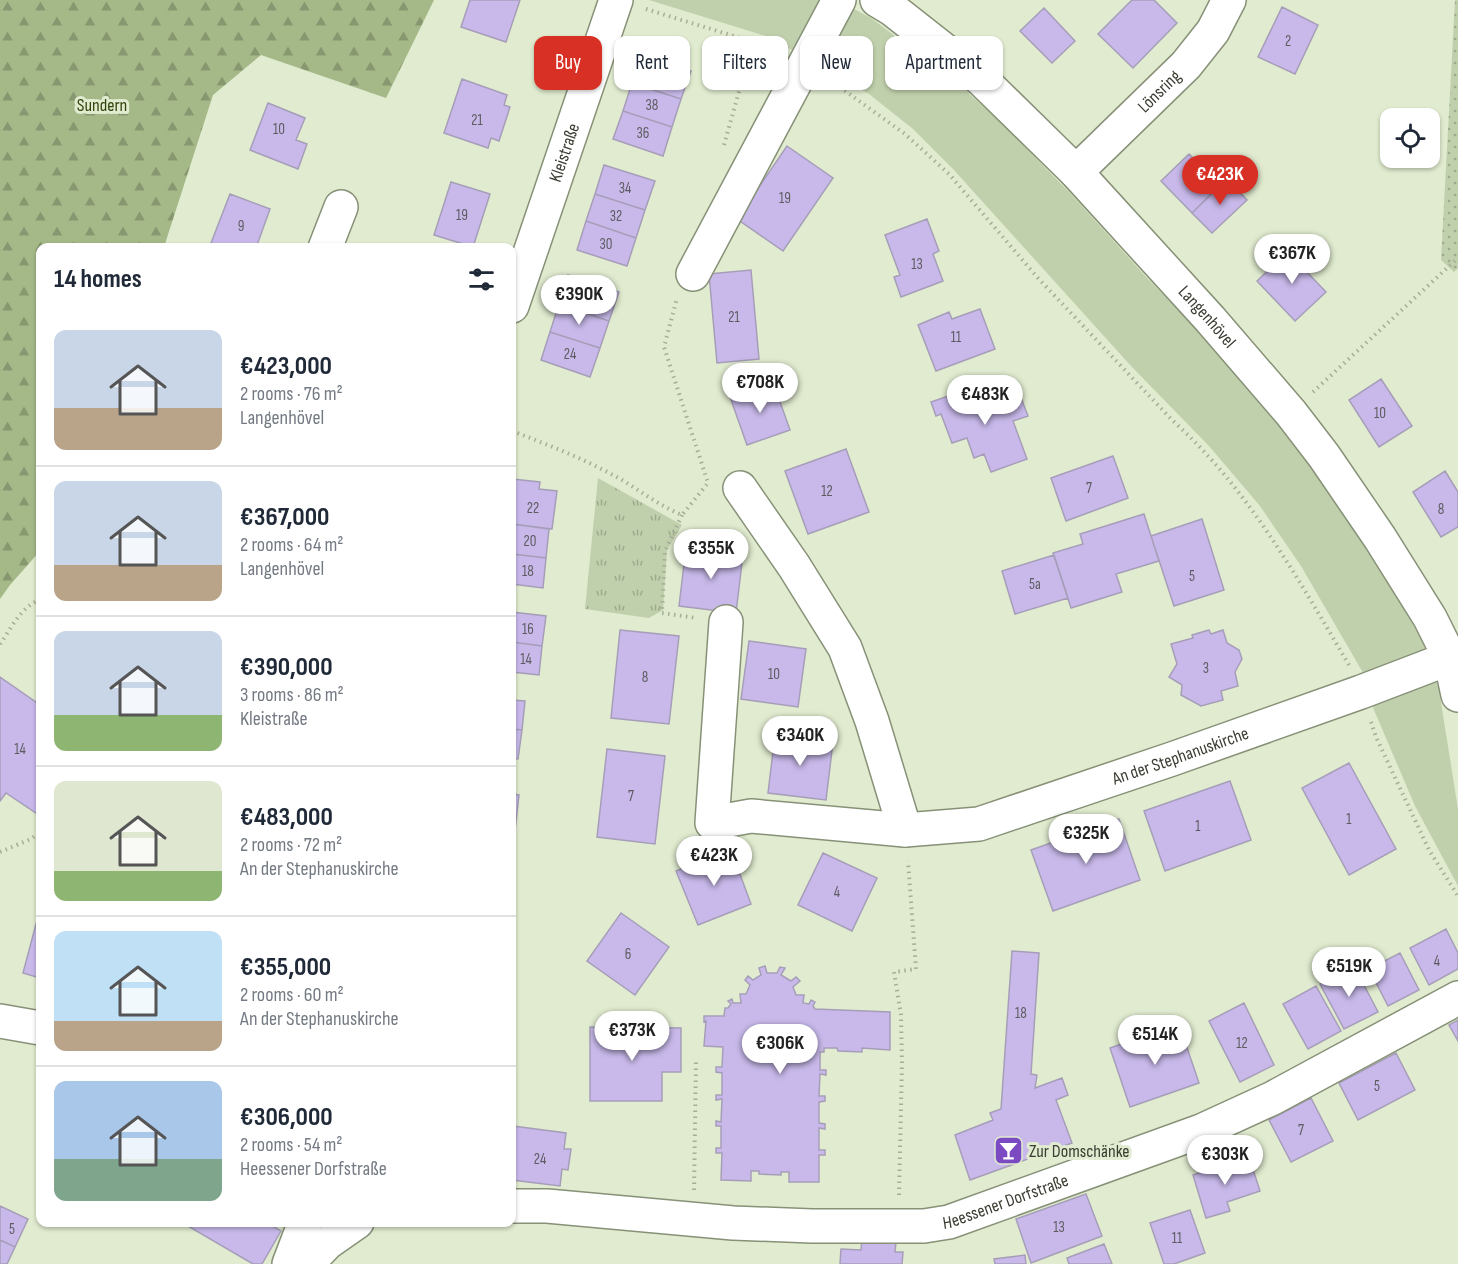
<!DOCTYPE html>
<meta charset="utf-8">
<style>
body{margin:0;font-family:"Sofia Sans Condensed",sans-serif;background:#f2f2f3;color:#1f2937;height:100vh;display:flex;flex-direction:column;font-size:22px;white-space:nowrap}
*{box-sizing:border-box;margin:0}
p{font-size:20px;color:#747a83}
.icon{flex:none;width:33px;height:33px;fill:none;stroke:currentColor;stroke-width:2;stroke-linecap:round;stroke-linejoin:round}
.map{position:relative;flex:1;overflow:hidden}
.details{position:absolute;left:36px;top:243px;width:480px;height:984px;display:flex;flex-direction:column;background:#fff;border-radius:12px;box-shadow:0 2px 4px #0004}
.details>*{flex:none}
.top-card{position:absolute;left:534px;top:36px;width:570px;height:54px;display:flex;gap:12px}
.tools{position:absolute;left:1380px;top:108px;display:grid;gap:12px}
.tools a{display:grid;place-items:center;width:60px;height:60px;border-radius:12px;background:#fff;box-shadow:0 2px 4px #0004;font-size:30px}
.price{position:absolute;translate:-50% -51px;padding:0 14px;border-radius:21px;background:#fff;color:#222;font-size:20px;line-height:39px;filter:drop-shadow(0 2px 3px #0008)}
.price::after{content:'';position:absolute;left:50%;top:36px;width:18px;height:14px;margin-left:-9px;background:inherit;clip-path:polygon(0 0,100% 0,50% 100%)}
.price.on{background:#d93025;color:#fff}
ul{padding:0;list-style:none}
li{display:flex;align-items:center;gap:18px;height:150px;padding:0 18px}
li+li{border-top:2px solid #e0e1e3}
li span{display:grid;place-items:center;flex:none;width:168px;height:120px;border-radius:12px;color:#555}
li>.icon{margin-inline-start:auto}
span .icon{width:72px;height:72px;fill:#fffc;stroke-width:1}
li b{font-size:26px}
h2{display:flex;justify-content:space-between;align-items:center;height:72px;padding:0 18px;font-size:26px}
.chip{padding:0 21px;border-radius:12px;background:#fff;box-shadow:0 2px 4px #0004;font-size:21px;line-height:54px}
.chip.on{background:#d93025;color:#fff}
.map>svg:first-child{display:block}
</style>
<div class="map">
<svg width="1458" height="1264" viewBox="0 0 1458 1264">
<defs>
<pattern id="forest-firs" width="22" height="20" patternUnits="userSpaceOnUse" patternTransform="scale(1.5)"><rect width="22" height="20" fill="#a5b988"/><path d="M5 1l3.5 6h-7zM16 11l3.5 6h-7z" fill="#879870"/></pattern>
<pattern id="park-tufts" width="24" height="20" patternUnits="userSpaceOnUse" patternTransform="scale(1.5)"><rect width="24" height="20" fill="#c1d0ac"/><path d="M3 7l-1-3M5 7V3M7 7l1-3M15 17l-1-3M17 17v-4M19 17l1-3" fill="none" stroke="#9eaa8d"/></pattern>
<pattern id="garden-dots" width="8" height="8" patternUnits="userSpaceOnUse" patternTransform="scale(1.5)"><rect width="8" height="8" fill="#c1d0ac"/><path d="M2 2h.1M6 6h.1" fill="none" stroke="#9eaa8d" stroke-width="1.8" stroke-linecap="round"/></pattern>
</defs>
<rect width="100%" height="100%" fill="#e0ebcf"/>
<path fill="#c1d0ac" d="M649,0H837L871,18L956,82L995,117L1071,194L1148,279L1245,379L1298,446L1358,532L1422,640L1439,690L1458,809V886L1415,806L1374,710L1362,671L1301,566L1260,506L1209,446L1131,366L953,169L913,129L869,94L769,37Z"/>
<path fill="url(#forest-firs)" d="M0,0H434L386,98L261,55L213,95L164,247L40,248V551L10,585L0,599Z"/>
<path fill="url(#park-tufts)" d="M598,478L682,525L667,550L663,610L649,618L585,609Z"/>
<path fill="url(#garden-dots)" d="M1455,0H1458V268L1454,272L1441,260Z"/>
<path fill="#c8b9ea" stroke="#a69eb9" stroke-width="1.5" d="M470,0H520L506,42L461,27Z
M1132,0H1154L1177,23L1133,68L1098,34Z
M1282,7L1318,25L1295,74L1258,57Z
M1044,8L1075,41L1052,63L1020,31Z
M641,54L691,71L681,99L632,83Z
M462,79L507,95L504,105L510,107L499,141L491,138L488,148L444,133Z
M632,83L681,99L672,127L623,111Z
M268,103L305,118L296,140L307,144L298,169L250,150Z
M623,111L672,127L663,156L613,139Z
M787,146L833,178L783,251L737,219Z
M1189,154L1220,185L1192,213L1161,181Z
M604,165L655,181L645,210L595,194Z
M1227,179L1247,200L1212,233L1192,213Z
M451,182L490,194L473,247L434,235Z
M230,194L270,209L256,248H223L211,243Z
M595,194L645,210L636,238L586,221Z
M927,219L939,251L933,254L943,281L901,297L894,277L900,275L885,235Z
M586,221L636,238L627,266L577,250Z
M1293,247L1310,265L1305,270L1326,292L1295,321L1257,281Z
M751,270L759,359L717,363L709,274Z
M568,275L619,292L609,321L559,304Z
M559,304L609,321L600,348L550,332Z
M980,309L995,349L936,371L918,325L949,312L952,319Z
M550,332L600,348L590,377L541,360Z
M1381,379L1412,426L1379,447L1349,400Z
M773,382L790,430L747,445L730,397Z
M969,389L975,406L1018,390L1028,416L1013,421L1027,459L991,472L984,454L974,458L967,438L952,443L941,414L936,416L931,402Z
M846,449L869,512L808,534L785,471Z
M1113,456L1128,498L1066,521L1051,478Z
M1445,471L1458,492V527L1441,537L1413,492Z
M512,479L540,482L539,489L557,491L552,529L512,524Z
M1144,514L1159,561L1116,574L1122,592L1071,608L1053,553L1083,544L1080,534Z
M1202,519L1224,590L1174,606L1151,536Z
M512,524L549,529L546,558L512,554Z
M686,548L743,554L736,613L679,606Z
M512,554L546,558L543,588L512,584Z
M1054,555L1068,598L1015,614L1002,571Z
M512,612L546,616L542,646L512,642Z
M620,630L679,636L669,724L611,718Z
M1209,630L1211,634L1223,630L1227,643L1239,650L1242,659L1235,672L1238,686L1221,691L1223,700L1201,706L1181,695L1182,685L1169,677L1177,664L1171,644L1193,638L1192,635Z
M749,641L806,649L798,707L741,699Z
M512,642L542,646L539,675L512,672Z
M0,677L40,705L39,815L6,793L0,801Z
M512,700L525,701L522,730L512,729Z
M512,729L522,730L518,759L512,758Z
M775,735L833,742L826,800L768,793Z
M607,749L665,756L655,844L597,837Z
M1349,763L1396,849L1349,875L1302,788Z
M1230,781L1251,840L1165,871L1144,811Z
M512,794L519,795L512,857Z
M1119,819L1140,880L1053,911L1031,850Z
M731,850L751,904L698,925L676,871Z
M823,853L877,878L852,931L798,905Z
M40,909V978L23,973Z
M621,913L669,947L635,995L587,961Z
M1446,929L1458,953V969L1429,985L1410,948Z
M1012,951L1039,953L1031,1074L1037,1075L1035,1088L1062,1078L1068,1095L1056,1100L1072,1143L970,1180L955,1135L993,1120L990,1113L1001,1109Z
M1400,953L1419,990L1388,1006L1369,969Z
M765,966L767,973H777L780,967L785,968L781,975L791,981L796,977L800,981L793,987L796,995H804L803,1003L809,1004L811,1000L815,1002L813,1006L815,1009L890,1012V1050L862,1048V1052L838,1051L837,1048H824V1052H820V1070H826V1075L820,1074L819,1096H825V1101L819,1102V1123L825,1124V1129L819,1128V1150H825V1155H819V1182H789V1172H781V1175L759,1174V1171H751V1181L721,1180L722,1153H716V1148H721V1126H716V1121L721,1122L722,1099L716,1100V1095H722V1073L716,1072V1067H722L723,1047L704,1046L706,1021L704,1022V1016H724L725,1008H728L731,1004L728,1001L732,999L733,1003H741L740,994H746L750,985L745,980L748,976L753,980L761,975L759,968Z
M1354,966L1378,1012L1344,1029L1320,984Z
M1316,986L1341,1031L1308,1049L1283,1004Z
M1244,1003L1274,1065L1240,1082L1209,1021Z
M1458,1020V1041L1449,1025Z
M1179,1024L1199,1083L1130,1107L1110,1048Z
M590,1027L681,1028V1072H662V1101H590Z
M1396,1053L1415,1090L1358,1120L1339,1083Z
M1311,1098L1333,1141L1291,1162L1269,1120Z
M513,1126L566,1133L564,1149H571L568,1170L562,1169L560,1186L512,1180Z
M1249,1157L1260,1191L1227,1202L1230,1211L1206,1218L1193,1175Z
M1086,1194L1102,1236L1031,1263L1016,1219Z
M0,1206L28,1219L15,1247L0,1240Z
M1190,1210L1205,1253L1174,1264H1164L1150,1223Z
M181,1222H266L281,1231L262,1264H253Z
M862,1239L896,1241L895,1252H903L902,1264H840L841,1249L861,1250Z
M0,1240L15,1247L7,1264H0Z
M1104,1244L1112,1264H1069L1067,1258Z
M1025,1255L1026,1264H995L994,1259Z"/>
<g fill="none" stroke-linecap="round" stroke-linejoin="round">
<defs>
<g id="minor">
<path id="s1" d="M877,0L892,9L981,79L1076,172L1210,319L1291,413L1324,456L1380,538L1430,618L1450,658L1458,695"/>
<path id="s2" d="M1076,172L1186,65L1213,31L1229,0"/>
<path d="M325,248L341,207"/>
<path d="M693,274L839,0"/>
<path id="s3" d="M512,306L616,0"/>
<path id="s4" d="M740,488L794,566L845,648L872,721L905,830L979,824L1172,759L1361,692L1450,658"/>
<path d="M726,622L712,823L751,816L905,830"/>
<path d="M0,1021L40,1028"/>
<path id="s5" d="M512,1206H547L733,1223L812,1226H924L949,1222L1201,1131L1273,1098L1458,998"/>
<path d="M289,1264L305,1222"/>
<path d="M307,1264L327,1243L357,1222"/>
</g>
</defs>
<use href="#minor" stroke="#869177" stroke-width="36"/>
<path stroke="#a6ae98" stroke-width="4" stroke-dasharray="1.5 4.5" stroke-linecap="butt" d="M646,9L753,42L776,52
M830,80L905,134L949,174L1037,277L1172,420C1248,488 1298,579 1349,665
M724,145L753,42
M1313,392L1458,258
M512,431C549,445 587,460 622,480C642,492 660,506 682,515L708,483L664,347L677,298
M682,515L665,551L662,613L696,618
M0,644C11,629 21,606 40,600
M1371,722L1376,737L1429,850L1458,896
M0,852L31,839L40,832
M694,1190L696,1061
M899,1195L902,1063L901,1015L894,972L916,969L908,861"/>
<use href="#minor" stroke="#fff" stroke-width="33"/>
</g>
<defs>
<symbol id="bar-square" viewBox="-11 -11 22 22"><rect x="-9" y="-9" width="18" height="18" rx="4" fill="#7b4ac2" stroke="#e0ebcf"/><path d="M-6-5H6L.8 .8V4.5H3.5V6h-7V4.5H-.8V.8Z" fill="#fff"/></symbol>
</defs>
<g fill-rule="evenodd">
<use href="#bar-square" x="992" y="1134" width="33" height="33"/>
</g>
<g text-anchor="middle" stroke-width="6" stroke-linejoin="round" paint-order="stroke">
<g font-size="15" fill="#5d5c60">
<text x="1288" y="46">2</text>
<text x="652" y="110">38</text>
<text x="477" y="125">21</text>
<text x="279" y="134">10</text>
<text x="643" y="138">36</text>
<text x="625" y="193">34</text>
<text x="785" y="203">19</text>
<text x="462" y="220">19</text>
<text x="616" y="221">32</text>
<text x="241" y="231">9</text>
<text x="606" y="249">30</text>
<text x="917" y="269">13</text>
<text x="734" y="322">21</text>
<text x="956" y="342">11</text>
<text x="570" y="359">24</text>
<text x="1380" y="418">10</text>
<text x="1089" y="493">7</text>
<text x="827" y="496">12</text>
<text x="533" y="513">22</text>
<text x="1441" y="514">8</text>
<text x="530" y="546">20</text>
<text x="528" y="576">18</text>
<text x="1192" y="581">5</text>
<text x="1035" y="589">5a</text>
<text x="528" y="634">16</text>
<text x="526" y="664">14</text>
<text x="1206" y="673">3</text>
<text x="774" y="679">10</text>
<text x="645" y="682">8</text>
<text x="20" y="754">14</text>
<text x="631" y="801">7</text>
<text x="1349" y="824">1</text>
<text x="1198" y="831">1</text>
<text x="837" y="897">4</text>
<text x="628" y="959">6</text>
<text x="1437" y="966">4</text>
<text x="1021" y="1018">18</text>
<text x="1242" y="1048">12</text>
<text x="1377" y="1091">5</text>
<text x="1301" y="1135">7</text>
<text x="540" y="1164">24</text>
<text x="1059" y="1232">13</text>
<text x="12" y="1234">5</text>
<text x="1177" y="1243">11</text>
</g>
<g font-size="18" fill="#393d32" stroke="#e0ebcf">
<text dy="6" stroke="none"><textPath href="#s2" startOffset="116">Lönsring</textPath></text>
<text dy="6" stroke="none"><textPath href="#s3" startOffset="162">Kleistraße</textPath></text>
<text dy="6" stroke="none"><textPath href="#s1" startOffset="459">Langenhövel</textPath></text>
<text dy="6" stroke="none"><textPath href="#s4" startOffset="670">An der Stephanuskirche</textPath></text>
<text dy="6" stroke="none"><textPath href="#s5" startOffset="498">Heessener Dorfstraße</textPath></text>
</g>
<g font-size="18" fill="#31420a" stroke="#e0ebcf">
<text x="102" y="111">Sundern</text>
</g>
<g font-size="18" fill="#393d32" stroke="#e0ebcf" text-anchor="start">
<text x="1029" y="1157">Zur Domschänke</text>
</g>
</g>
</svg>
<div class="tools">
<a><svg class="icon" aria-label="locate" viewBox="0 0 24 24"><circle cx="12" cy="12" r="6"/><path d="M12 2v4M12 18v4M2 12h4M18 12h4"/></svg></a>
</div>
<b class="price on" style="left:1220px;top:206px">€423K</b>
<b class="price" style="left:1292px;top:285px">€367K</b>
<b class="price" style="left:579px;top:326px">€390K</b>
<b class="price" style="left:760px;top:414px">€708K</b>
<b class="price" style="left:985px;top:426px">€483K</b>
<b class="price" style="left:711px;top:580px">€355K</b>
<b class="price" style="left:800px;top:767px">€340K</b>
<b class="price" style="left:1086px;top:865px">€325K</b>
<b class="price" style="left:714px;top:887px">€423K</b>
<b class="price" style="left:1349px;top:998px">€519K</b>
<b class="price" style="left:632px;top:1062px">€373K</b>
<b class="price" style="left:1155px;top:1066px">€514K</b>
<b class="price" style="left:780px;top:1075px">€306K</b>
<b class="price" style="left:1225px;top:1186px">€303K</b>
<div class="top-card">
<a class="chip on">Buy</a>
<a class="chip">Rent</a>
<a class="chip">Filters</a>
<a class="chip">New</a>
<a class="chip">Apartment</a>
</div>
<section class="details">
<h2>14 homes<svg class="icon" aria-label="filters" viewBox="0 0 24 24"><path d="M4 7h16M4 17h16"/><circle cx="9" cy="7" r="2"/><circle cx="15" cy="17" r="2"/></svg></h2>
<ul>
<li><span style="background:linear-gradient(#c9d6e8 65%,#b9a48a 0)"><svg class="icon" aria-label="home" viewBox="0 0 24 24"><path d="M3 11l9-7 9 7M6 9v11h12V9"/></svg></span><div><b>€423,000</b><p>2 rooms · 76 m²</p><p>Langenhövel</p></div></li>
<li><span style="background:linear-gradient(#c9d6e8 70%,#b9a48a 0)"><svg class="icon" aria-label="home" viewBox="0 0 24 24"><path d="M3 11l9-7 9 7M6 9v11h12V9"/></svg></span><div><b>€367,000</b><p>2 rooms · 64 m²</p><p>Langenhövel</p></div></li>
<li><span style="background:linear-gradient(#c9d6e8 70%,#8fb573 0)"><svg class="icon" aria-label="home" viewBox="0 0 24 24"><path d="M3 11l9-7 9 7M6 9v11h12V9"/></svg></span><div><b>€390,000</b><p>3 rooms · 86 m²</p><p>Kleistraße</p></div></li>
<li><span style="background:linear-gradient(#dfe7d0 75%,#8fb573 0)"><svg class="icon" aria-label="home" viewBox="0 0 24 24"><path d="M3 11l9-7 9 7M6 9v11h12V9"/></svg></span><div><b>€483,000</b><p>2 rooms · 72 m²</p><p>An der Stephanuskirche</p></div></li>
<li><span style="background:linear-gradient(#bfe0f5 75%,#b9a48a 0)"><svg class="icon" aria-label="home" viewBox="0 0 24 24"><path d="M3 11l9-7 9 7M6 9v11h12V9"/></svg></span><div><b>€355,000</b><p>2 rooms · 60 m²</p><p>An der Stephanuskirche</p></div></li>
<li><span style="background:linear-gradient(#a9c7e8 65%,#7fa58c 0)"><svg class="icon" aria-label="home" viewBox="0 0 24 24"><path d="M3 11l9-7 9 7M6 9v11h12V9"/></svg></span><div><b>€306,000</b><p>2 rooms · 54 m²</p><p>Heessener Dorfstraße</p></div></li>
</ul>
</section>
</div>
